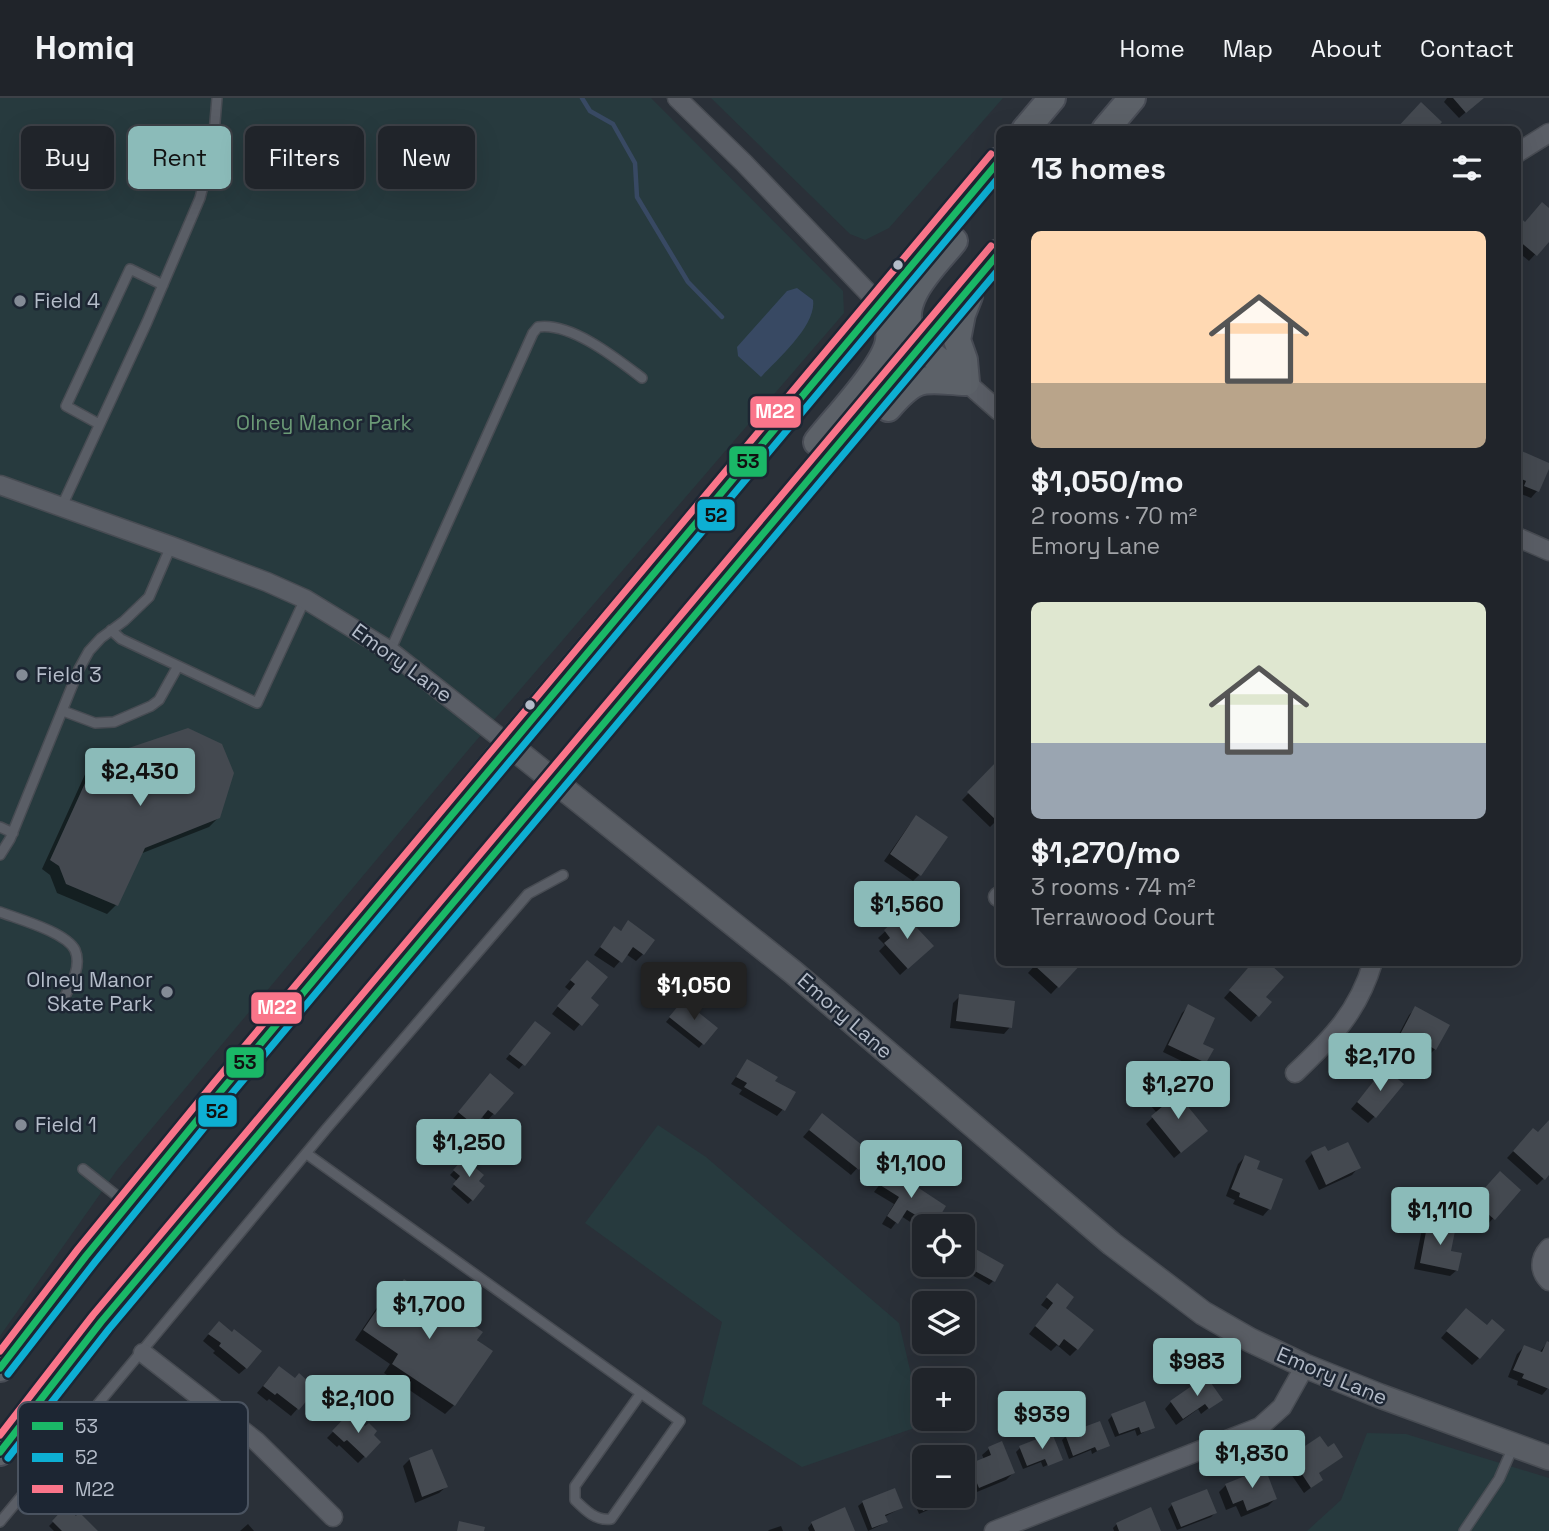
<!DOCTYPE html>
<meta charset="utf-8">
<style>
body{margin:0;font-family:"Space Grotesk",sans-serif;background:#2d3036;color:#f1f3f6;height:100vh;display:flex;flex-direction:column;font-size:26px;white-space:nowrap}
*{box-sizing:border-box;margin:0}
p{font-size:23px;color:#a2a4a8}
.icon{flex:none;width:38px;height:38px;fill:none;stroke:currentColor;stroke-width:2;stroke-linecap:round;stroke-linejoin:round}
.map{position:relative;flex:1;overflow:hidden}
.side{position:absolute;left:996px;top:28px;width:525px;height:840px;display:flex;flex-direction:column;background:#20242a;border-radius:10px;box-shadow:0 7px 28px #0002,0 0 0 2px #3d4147}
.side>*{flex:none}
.top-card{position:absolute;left:21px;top:28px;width:665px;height:63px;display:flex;gap:14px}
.tools{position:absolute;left:912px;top:1116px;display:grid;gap:14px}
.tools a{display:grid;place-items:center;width:63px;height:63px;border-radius:10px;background:#20242a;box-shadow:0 7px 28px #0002,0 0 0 2px #3d4147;font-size:35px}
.price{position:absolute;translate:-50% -60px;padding:0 16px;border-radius:7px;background:#8bbbb9;color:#111;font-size:23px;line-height:46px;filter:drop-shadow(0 2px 4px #0008)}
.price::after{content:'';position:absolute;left:50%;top:42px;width:21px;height:16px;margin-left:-10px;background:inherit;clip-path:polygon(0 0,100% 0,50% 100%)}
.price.on{background:#222;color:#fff}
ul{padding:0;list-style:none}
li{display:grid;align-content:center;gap:14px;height:371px;padding:0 35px}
li span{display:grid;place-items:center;height:217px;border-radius:10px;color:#555}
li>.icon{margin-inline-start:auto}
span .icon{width:126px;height:126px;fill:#fffc;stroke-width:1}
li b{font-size:30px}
h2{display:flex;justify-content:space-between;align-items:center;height:84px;padding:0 35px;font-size:30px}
.chip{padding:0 24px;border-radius:10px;background:#20242a;box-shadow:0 7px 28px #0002,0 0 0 2px #3d4147;font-size:24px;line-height:63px}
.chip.on{background:#8bbbb9;color:#111}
header{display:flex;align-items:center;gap:42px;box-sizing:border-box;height:98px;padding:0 35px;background:#20242a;border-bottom:2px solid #3d4147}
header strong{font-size:33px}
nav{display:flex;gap:38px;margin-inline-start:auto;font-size:24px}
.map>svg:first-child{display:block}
</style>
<header>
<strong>Homiq</strong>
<nav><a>Home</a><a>Map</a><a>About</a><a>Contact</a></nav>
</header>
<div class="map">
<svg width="1549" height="1433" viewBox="0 0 1549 1433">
<rect width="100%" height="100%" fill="#2a3038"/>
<path fill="#273a3e" d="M0,0H651L843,193L844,215L469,651L117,1072L0,1238Z
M711,0H1003L889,130L865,142L850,136Z
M658,1027L706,1059L899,1225L923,1327L802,1369L702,1306L722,1224L585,1125Z
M1367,1335L1406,1336L1549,1380V1433H1307L1341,1402Z"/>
<path fill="#384963" d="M797,190L813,202C817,227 777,262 761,279L738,258L737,249L787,193Z"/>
<path fill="#0007" d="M1447,0H1482L1459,20L1444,4Z
M1549,112V141L1529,163L1517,153V121L1525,126Z
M1517,353L1537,393L1531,400L1519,395L1521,390L1517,389Z
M97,662L219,719L209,729L140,756L116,807L107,816L57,795L50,777L42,771L87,672Z
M998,665L999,720L990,729L962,702Z
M910,726L920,776L913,783L884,763Z
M903,817L931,848L900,877L879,853L885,847L878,840Z
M628,825L643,856L636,863L626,856L614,870L594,857L615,830L620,834Z
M1038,864H1081L1051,896L1028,875Z
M1255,864L1264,900L1269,904L1251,924L1224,900Z
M580,871L588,901L596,907L574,933L552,916L570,893L565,889Z
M960,898L1010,929L1004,936L950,930L953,905Z
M679,908L716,930L699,950L666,924Z
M1188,909L1205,964L1198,971L1163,954L1182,915Z
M1415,911L1435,951L1428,958L1425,957L1416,969L1389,955L1409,917Z
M531,929L549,936L519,971L506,961Z
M747,963L773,983L783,1011L777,1018L739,996L742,992L731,986Z
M1378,979L1375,1018L1368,1025L1351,1011Z
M484,984L512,995L487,1023L481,1018L467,1033L453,1021Z
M1171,990L1199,1039L1174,1060L1146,1026L1157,1015L1151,1008Z
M816,1024L870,1056L851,1077L803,1039Z
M1549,1024V1075L1537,1087L1507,1060L1533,1032L1538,1036Z
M1312,1056L1358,1070L1352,1077L1319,1092L1305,1063Z
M1245,1059L1254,1072L1269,1111L1263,1118L1233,1106L1235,1102L1226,1098L1238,1066Z
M460,1066L472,1102L468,1106L451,1091L457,1083L450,1077Z
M890,1073L944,1109L931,1129H924V1133L901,1118L891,1131L882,1126L894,1106L874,1094Z
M1493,1082L1519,1092L1487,1127L1468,1110Z
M1429,1125L1449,1154L1457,1172L1450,1178L1414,1171L1422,1131Z
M965,1147L993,1183L989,1187L955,1167H962V1149Z
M404,1183L491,1253L454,1307L445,1316L384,1275L390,1266L355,1242L380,1205L389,1196L391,1198Z
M1051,1194L1063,1210L1077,1251L1070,1258L1057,1247L1051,1253L1029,1236L1048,1212L1041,1207Z
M1459,1219L1479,1260L1472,1267L1441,1240Z
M212,1232L246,1270L239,1276L213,1255L215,1253L203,1243Z
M1547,1245L1549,1246V1289L1542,1297L1517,1287L1518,1283L1508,1279L1517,1256L1524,1249L1539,1255Z
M272,1277L304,1290L311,1295L291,1318L269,1301L267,1303L257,1295Z
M1220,1301L1201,1316L1198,1311L1176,1327L1165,1311L1171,1304Z
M350,1316L379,1344L358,1365L339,1347L337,1349L327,1340Z
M1112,1318L1153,1329L1137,1338L1135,1332L1115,1339L1108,1322Z
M1051,1337L1061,1361L1043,1369L1041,1364L1023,1371L1016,1354L1020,1350Z
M1066,1338L1108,1347L1092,1356L1091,1352L1069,1361L1062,1342Z
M989,1351L1013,1375L1006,1382L972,1396L963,1374L970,1367L984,1361L982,1357Z
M1328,1352L1340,1359L1317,1376L1321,1382L1304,1395L1284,1366L1291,1359Z
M410,1361L446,1389L439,1395L415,1405L403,1368Z
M189,1371L204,1377L210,1409L203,1416L197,1411L192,1416L184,1408L188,1403L173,1390Z
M1226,1387L1275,1401L1268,1408L1241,1419L1236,1408L1226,1412L1219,1394Z
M924,1389V1398H960L919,1416L911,1396Z
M863,1404L901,1410L884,1419L886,1423L881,1427L868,1433L858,1408Z
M1172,1407L1215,1415L1211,1419L1177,1432L1168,1411Z
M66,1411L96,1433H54L49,1428Z
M812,1425L853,1433H809L808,1430Z
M248,1426L254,1433H240Z
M1117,1426L1159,1433H1114L1113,1430Z
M781,1428L783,1433H768L769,1432Z"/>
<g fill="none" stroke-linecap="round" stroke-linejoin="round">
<path stroke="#384963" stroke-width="4.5" d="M582,0L590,13L613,26L635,65L637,99L688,184L722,219"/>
</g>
<path fill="#444950" d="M1453,0H1484L1466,15Z
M1421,4L1442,24L1435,32H1395Z
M1542,104L1549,110V144L1537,158L1517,141V117L1525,124Z
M1517,351L1549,365V371L1539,394L1524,388L1526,383L1517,379Z
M188,630L222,646L234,675L220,720L145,750L118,808L66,786L59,768L50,762L96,661Z
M998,662L999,663V725L967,694Z
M916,717L948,739L921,778L890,756Z
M903,815L934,848L908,871L884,845L890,840L884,832Z
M628,822L655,842L644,857L633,849L622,865L600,849L614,828L621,833Z
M587,862L608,879L591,900L599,907L582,928L557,908L575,886L570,882Z
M1036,864H1083L1059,890L1034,867Z
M1253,864H1268L1284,879L1266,899L1272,904L1259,919L1229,892Z
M959,896L1015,903L1012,930L956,923Z
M683,902L718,930L704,947L669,919Z
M1188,906L1215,920L1203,946L1214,951L1206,965L1168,947Z
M1415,908L1450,927L1436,952L1431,949L1424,963L1394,948Z
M535,923L551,935L525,968L509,956Z
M747,961L778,979L775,983L796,994L785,1013L744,989L747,985L736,979Z
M1384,970L1404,986L1376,1020L1357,1004Z
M490,975L514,995L495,1017L488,1012L475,1028L458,1014Z
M1171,988L1208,1033L1181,1055L1151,1018L1163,1008L1156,1000Z
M822,1015L872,1055L859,1072L809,1032Z
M1549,1022V1077L1545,1082L1513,1053L1533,1030L1538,1034Z
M1348,1044L1361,1070L1326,1087L1311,1054L1325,1048L1328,1053Z
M1245,1057L1260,1063L1257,1071L1283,1081L1271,1112L1239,1099L1240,1095L1231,1091Z
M464,1060L484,1077L479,1083L485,1088L473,1103L453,1086L460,1078L453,1072Z
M890,1071L946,1108L934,1128L907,1112L898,1126L887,1118L899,1099L880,1087Z
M1500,1073L1521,1092L1495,1122L1473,1103Z
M1428,1123L1456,1128L1451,1153L1462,1155L1458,1173L1420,1165Z
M965,1145L1004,1167L995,1184L962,1166Z
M404,1181L483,1234L477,1242L493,1253L455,1308L392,1266L398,1256L363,1232L389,1194L393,1197Z
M1057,1185L1074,1199L1066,1210L1094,1232L1078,1252L1064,1241L1059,1248L1035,1228L1053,1205L1046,1199Z
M1466,1210L1487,1227L1492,1221L1505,1232L1480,1261L1446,1233Z
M219,1223L232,1234L234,1231L262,1253L247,1271L219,1248L221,1245L208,1236Z
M1547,1243L1549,1244V1291L1522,1280L1524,1276L1513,1272L1524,1247L1542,1254Z
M279,1268L295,1280L299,1275L310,1285L306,1289L313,1295L299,1312L277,1295L275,1297L263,1288Z
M1206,1278L1223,1302L1209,1311L1205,1306L1183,1321L1170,1303Z
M1145,1303L1155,1330L1141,1335L1139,1329L1119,1336L1111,1316Z
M350,1314L365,1328L369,1325L377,1333L374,1337L381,1344L366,1360L347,1342L344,1344L332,1333Z
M1100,1323L1110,1348L1097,1353L1095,1349L1073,1358L1065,1336Z
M1052,1335L1063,1362L1048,1368L1045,1361L1027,1368L1019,1348Z
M1320,1338L1328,1349L1334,1345L1343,1359L1319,1375L1323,1382L1311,1390L1290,1358Z
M1002,1343L1015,1375L979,1390L969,1366L991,1357L988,1349Z
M432,1351L448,1389L422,1399L409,1360Z
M1265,1370L1277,1401L1247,1413L1243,1402L1233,1406L1225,1386Z
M924,1387V1398H961L923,1413L914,1390Z
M895,1390L903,1410L885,1417L888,1424L872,1430L862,1403Z
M1207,1391L1217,1415L1181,1429L1171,1405Z
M66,1408L76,1418L79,1414L98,1433H62L52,1423Z
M845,1409L855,1433H815L811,1424Z
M1151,1409L1161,1433H1119L1116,1425Z
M459,1423L485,1429L484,1433H457Z"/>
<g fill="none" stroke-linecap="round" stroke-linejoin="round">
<defs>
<path id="lane" d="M99,326L66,308L130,171L163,187
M61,410L147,224L200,100L213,48L217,0
M111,532L121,541L257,605L305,501
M390,553L533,235L538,229C571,224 617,261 642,280
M63,613L95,625L114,624L151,608L159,602L178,568
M0,729L13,735
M0,757L10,741L79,571L89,553L101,540L124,523L149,499L171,448
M0,814C18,821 66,834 75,852C82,868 71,887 64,900
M307,1056L680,1323L611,1421C596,1423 586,1413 575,1402V1388L641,1295
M83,1071L126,1105
M0,1424L327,1030L528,796L563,777
M1464,1433L1499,1381L1513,1349"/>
<path id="street" d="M677,0L744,65L879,206
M1517,55L1549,35
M966,284L999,313
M0,387L171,448L267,484L305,501L390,553L508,646
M1517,439L1549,453
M998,799L999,798
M1295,975C1332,940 1358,914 1373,864
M1549,1150C1539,1161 1539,1173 1549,1183
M143,1255L256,1343L333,1419
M994,1433L1260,1329L1282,1309L1305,1268"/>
<path id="secondary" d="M508,646L793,874L1112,1146L1203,1215L1250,1242L1305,1268L1380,1298L1549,1360"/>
<path id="primary" d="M1025,32L1052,0
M1105,32L1132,0
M954,143C935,167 893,204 913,237C923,253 951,271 966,284
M966,284L964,262L957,242L962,216L969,198
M888,310C918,275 923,282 966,284
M817,344C834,322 886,268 889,242C891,228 886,217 879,206
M0,1270C113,1118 236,975 357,829C569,572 785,318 999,63
M0,1354L101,1224L999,155"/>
</defs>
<use href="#lane" stroke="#484c53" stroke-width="12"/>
<use href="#street" stroke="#484c53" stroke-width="21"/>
<use href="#secondary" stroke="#484c53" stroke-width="26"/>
<use href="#primary" stroke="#484c55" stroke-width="30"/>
<use href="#lane" stroke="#5a5e66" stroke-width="9"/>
<use href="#street" stroke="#5a5e66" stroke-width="18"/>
<use href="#secondary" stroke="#595d64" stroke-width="23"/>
<use href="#primary" stroke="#5c6168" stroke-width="26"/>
<defs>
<path id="bus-1" d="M0,1270L86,1158L221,993L999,63
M0,1354L101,1224L999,155"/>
<path id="bus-2" d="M8,1276L95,1164L229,999L999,79
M8,1360L109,1231L999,171"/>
<path id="bus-3" d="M0,1253L78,1151L213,986L991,56
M0,1337L93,1217L991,148"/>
</defs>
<use href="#bus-1" stroke="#1d2633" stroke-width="12"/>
<use href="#bus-2" stroke="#1d2633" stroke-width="12"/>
<use href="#bus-3" stroke="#1d2633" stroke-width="12"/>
<use href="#bus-1" stroke="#1ab867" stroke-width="7"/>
<use href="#bus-2" stroke="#0dafd3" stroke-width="7"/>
<use href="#bus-3" stroke="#fa758a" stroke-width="7"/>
</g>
<g fill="#b4bcc9" stroke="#1d2633" stroke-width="2.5">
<circle cx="898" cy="167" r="6"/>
<circle cx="530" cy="607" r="6"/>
</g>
<g fill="#848b96" stroke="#1d2633" stroke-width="2.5">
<circle cx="20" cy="203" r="7"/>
<circle cx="22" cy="577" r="7"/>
<circle cx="167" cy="894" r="7"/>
<circle cx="21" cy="1027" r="7"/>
</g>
<g text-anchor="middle" stroke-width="5" stroke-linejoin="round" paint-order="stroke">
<g font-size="21" fill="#b4bcc9" stroke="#1d2633" text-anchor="start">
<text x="34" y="210">Field 4</text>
<text x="36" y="584">Field 3</text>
<text x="153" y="889" text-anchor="end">Olney Manor<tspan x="153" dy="24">Skate Park</tspan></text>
<text x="35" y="1034">Field 1</text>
</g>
<g font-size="21" fill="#6b9a76" stroke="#1d2633">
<text x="324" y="332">Olney Manor Park</text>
</g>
<g font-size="21" fill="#b4bcc9" stroke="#1d2633">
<text transform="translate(402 565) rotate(36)" y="7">Emory Lane</text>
<text transform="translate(845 918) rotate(41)" y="7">Emory Lane</text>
<text transform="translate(1332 1278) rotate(23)" y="7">Emory Lane</text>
</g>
</g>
<rect x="18" y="1304" width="230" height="112" rx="10" fill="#1d2633" stroke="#4a5360" stroke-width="2"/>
<rect x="32" y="1324" width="31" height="8" fill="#1ab867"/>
<rect x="32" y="1355" width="31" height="9" fill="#0dafd3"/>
<rect x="32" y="1387" width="31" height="8" fill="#fa758a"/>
<g font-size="19" fill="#b4bcc9">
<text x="75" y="1335">53</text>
<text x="75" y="1366">52</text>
<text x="75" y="1398">M22</text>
</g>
<g stroke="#1d2633" stroke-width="2.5">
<rect x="749" y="297" width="53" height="34" rx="7" fill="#fa758a"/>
<rect x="728" y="347" width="40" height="33" rx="7" fill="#1ab867"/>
<rect x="696" y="400" width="40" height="34" rx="7" fill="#0dafd3"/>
<rect x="250" y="893" width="53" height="34" rx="7" fill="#fa758a"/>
<rect x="225" y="948" width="40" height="33" rx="7" fill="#1ab867"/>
<rect x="197" y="996" width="41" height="34" rx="7" fill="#0dafd3"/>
</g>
<g font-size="19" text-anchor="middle" font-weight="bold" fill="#fff">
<text x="775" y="320">M22</text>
<text x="277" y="916">M22</text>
</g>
<g font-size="19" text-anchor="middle" font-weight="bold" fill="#111">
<text x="748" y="370">53</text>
<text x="716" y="424">52</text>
<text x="245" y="971">53</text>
<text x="217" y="1020">52</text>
</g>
</svg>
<div class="tools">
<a><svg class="icon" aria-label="locate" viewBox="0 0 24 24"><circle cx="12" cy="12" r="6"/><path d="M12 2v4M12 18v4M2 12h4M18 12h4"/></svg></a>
<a><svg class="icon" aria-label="layers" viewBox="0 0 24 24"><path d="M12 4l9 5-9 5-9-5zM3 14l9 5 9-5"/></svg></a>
<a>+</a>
<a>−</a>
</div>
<b class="price" style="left:140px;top:710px">$2,430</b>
<b class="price" style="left:907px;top:843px">$1,560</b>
<b class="price on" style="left:694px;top:924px">$1,050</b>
<b class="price" style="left:1380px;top:995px">$2,170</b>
<b class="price" style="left:1178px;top:1023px">$1,270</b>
<b class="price" style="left:469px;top:1081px">$1,250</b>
<b class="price" style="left:911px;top:1102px">$1,100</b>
<b class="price" style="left:1440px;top:1149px">$1,110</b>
<b class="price" style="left:429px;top:1243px">$1,700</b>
<b class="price" style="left:1197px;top:1300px">$983</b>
<b class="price" style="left:358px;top:1337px">$2,100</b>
<b class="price" style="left:1042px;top:1353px">$939</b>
<b class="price" style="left:1252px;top:1392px">$1,830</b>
<div class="top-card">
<a class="chip">Buy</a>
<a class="chip on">Rent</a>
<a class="chip">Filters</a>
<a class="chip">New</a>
</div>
<section class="side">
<h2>13 homes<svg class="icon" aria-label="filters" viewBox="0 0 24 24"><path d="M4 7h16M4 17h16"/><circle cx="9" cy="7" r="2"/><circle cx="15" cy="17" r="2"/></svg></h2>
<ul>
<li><span style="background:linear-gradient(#ffd9b3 70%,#b9a48a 0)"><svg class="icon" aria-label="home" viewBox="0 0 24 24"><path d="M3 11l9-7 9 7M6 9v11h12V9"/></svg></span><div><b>$1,050/mo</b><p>2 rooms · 70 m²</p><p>Emory Lane</p></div></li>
<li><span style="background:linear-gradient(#dfe7d0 65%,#9aa5b1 0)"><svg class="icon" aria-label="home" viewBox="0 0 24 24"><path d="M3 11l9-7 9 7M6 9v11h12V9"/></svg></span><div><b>$1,270/mo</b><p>3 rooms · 74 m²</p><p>Terrawood Court</p></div></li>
</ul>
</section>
</div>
